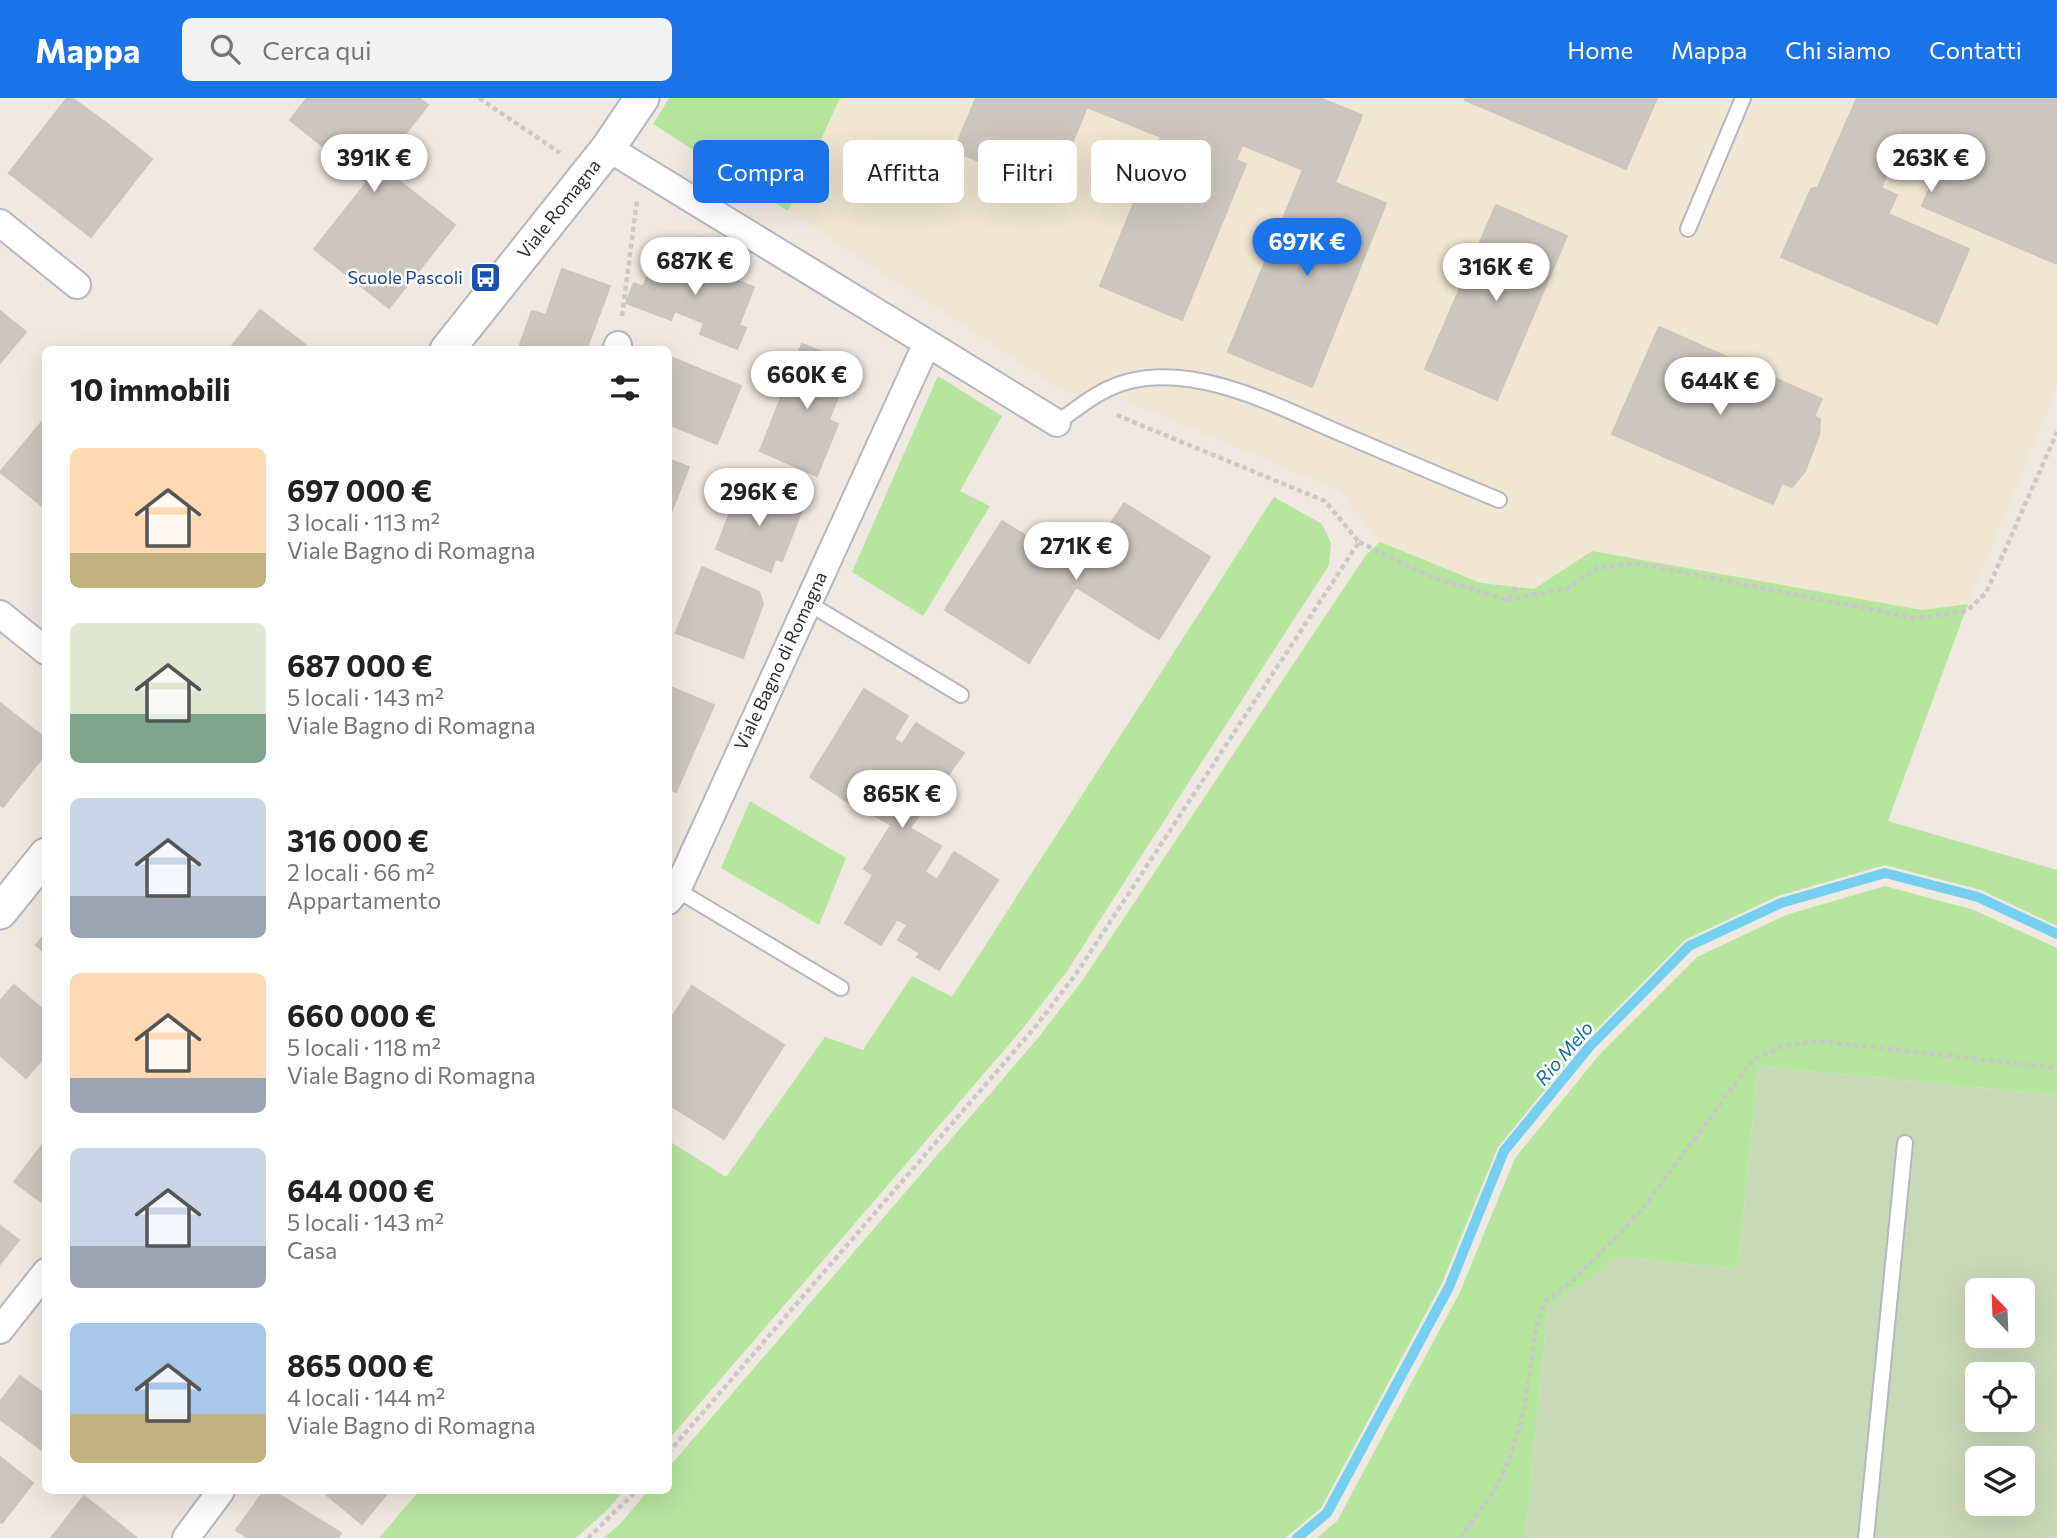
<!DOCTYPE html>
<html lang="it">
<meta charset="utf-8">
<style>
body{margin:0;font-family:Commissioner,sans-serif;background:#f2f2f2;color:#222;height:100vh;display:flex;flex-direction:column;font-size:26px;white-space:nowrap}
*{box-sizing:border-box;margin:0}
p{font-size:23px;color:#767676}
.icon{flex:none;width:38px;height:38px;fill:none;stroke:currentColor;stroke-width:2;stroke-linecap:round;stroke-linejoin:round}
.map{position:relative;flex:1;overflow:hidden}
.sheet{position:absolute;left:42px;top:248px;width:630px;height:1148px;display:flex;flex-direction:column;background:#fff;border-radius:10px;box-shadow:0 7px 28px #0002}
.sheet>*{flex:none}
.banner{position:absolute;left:693px;top:42px;width:665px;height:63px;display:flex;gap:14px}
.needle{width:46px;rotate:337deg}
.fabs{position:absolute;left:1965px;top:1180px;display:grid;gap:14px}
.fabs a{display:grid;place-items:center;width:70px;height:70px;border-radius:10px;background:#fff;box-shadow:0 7px 28px #0002;font-size:35px}
.price{position:absolute;translate:-50% -60px;padding:0 16px;border-radius:24px;background:#fff;color:#222;font-size:23px;line-height:46px;filter:drop-shadow(0 2px 4px #0008)}
.price::after{content:'';position:absolute;left:50%;top:42px;width:21px;height:16px;margin-left:-10px;background:inherit;clip-path:polygon(0 0,100% 0,50% 100%)}
.price.active{background:#1a73e8;color:#fff}
ul{padding:0;list-style:none}
li{display:flex;align-items:center;gap:21px;height:175px;padding:0 28px}
li span{display:grid;place-items:center;flex:none;width:196px;height:140px;border-radius:10px;color:#555}
li>.icon{margin-inline-start:auto}
span .icon{width:84px;height:84px;fill:#fffc;stroke-width:1}
li b{font-size:30px}
h2{display:flex;justify-content:space-between;align-items:center;height:84px;padding:0 28px;font-size:30px}
.pill{padding:0 24px;border-radius:10px;background:#fff;box-shadow:0 7px 28px #0002;font-size:24px;line-height:63px}
.pill.active{background:#1a73e8;color:#fff}
header{display:flex;align-items:center;gap:42px;box-sizing:border-box;height:98px;padding:0 35px;background:#1a73e8;color:#fff}
header strong{font-size:33px}
nav{display:flex;gap:38px;margin-inline-start:auto;font-size:24px}
.search{width:490px;height:63px;background:#f2f2f2;display:flex;align-items:center;gap:18px;box-sizing:border-box;padding:0 24px;border-radius:10px;color:#767676;font-size:26px}
.map>svg:first-child{display:block}
</style>
<header>
<strong>Mappa</strong>
<div class="search"><svg class="icon" aria-label="search" viewBox="0 0 24 24"><circle cx="10" cy="10" r="6"/><path d="M15 15l6 6"/></svg>Cerca qui</div>
<nav><a>Home</a><a>Mappa</a><a>Chi siamo</a><a>Contatti</a></nav>
</header>
<div class="map">
<svg width="2057" height="1440" viewBox="0 0 2057 1440">
<rect width="100%" height="100%" fill="#efe9e1"/>
<path fill="#f0e6d1" d="M840,0H2057V290L1968,506L1922,512L1593,453L1534,491L1481,485L1380,444L1340,393L1124,302H1088L1059,290L788,113Z"/>
<path fill="#b6e59e" d="M669,0H840L788,113L653,26Z
M938,278L1002,318L960,393L990,408L923,518L852,474Z
M1274,399L1322,426L1331,445L1329,467L1067,873L1024,929L669,1341V1043L726,1079L825,939L863,952L912,878L952,899Z
M1380,444L1481,485L1534,491L1592,453L1922,512L1968,506L1888,723L2057,772V828L1981,792L1885,767L1778,798L1685,842L1585,943L1498,1049L1442,1185L1321,1410L1285,1440H604L621,1425L648,1393H668L669,1369L1038,940L1082,883L1366,457Z
M750,703L846,760L819,827L721,770Z
M1885,788L1974,812L2057,850V997L1758,968L1738,1171L1619,1159L1548,1209L1525,1440H1317L1337,1423L1460,1194L1515,1060L1600,956L1697,859L1786,817Z
M419,1393H623L607,1412L576,1440H379Z"/>
<path fill="#c8d9b8" fill-rule="evenodd" d="M1758,968L2057,997V1440H1525L1548,1209L1619,1159L1738,1171ZM1978,1192H2023V1237H1978ZM1978,1276H2023V1321H1978ZM1978,1360H2023V1405H1978Z"/>
<g fill="none" stroke-linecap="round" stroke-linejoin="round">
<path stroke="#75cff0" stroke-width="10" d="M1297,1440L1327,1415L1449,1189L1504,1053L1590,948L1689,848L1781,805L1885,775L1978,799L2057,836"/>
</g>
<path fill="#cbc7bf" stroke="#cbc5ba" stroke-width="2" d="M67,0H72L105,24L152,61L91,139L9,75Z
M307,0H419L428,7L380,68L455,127L389,210L314,151L367,84L290,22Z
M976,0H1319L1362,17L1335,85L1242,47L1236,62L1246,66L1182,222L1100,188L1161,39L1087,9L1052,93L954,53Z
M1466,0H1657L1626,71L1465,2Z
M1857,0H2057V166L1922,108L1938,71L1897,53L1881,90L1897,97L1888,116L1969,151L1937,226L1781,159L1811,91L1818,89Z
M1303,72L1386,105L1312,289L1228,254Z
M1496,107L1567,138L1497,302L1425,271Z
M659,152L754,189L739,227L746,230L737,251L700,236L704,225L675,213L671,222L626,205L634,185L643,189Z
M562,171L610,188L586,252H518L532,213L546,217Z
M260,212L312,252H229Z
M0,213L26,234L0,265Z
M1659,229L1822,301L1814,318L1820,321L1819,337L1805,373L1792,389L1782,385L1773,406L1612,336Z
M802,246L851,265L829,322L838,326L817,378L760,353Z
M668,258L741,288L717,346L668,326Z
M46,319V411L0,374Z
M668,361L689,369L668,422Z
M741,386L803,409L782,463L775,461L771,474L716,451Z
M1124,405L1210,459L1159,541L1076,489L1029,565L945,512L1002,423L1081,472Z
M702,469L759,494L763,506L743,560L676,535Z
M668,588L714,607L676,694L668,691Z
M864,591L908,618L894,641L902,646L916,625L964,655L910,730L941,748L925,774L937,782L954,754L998,782L939,872L917,859L920,855L898,842L907,827L897,821L881,847L845,825L873,777L864,771L891,727L863,711L875,693L870,690L858,711L810,679Z
M0,605L46,641V655L3,709L0,707Z
M46,835V855L36,847Z
M14,887L46,914V957L26,980L0,957V903Z
M692,888L784,947L724,1041L668,1006V925Z
M46,1042V1107L14,1084Z
M0,1128L19,1142L0,1166Z
M20,1278L46,1297V1355L0,1321V1304Z
M0,1359L33,1385L2,1425L0,1424Z
M264,1393H273L341,1435L338,1440H248L236,1432Z
M322,1393H389L362,1426Z
M84,1398L108,1417L137,1440H51Z"/>
<g fill="none" stroke-linecap="round" stroke-linejoin="round">
<defs>
<path id="service" d="M1688,131L1743,0
M1057,325C1080,308 1101,290 1130,283C1202,266 1282,311 1347,338C1398,360 1448,381 1499,402
M808,505L961,597
M677,792L841,890
M1866,1440L1905,1045"/>
<path id="minor" d="M608,50L927,245L677,792L668,803
M0,125L77,187
M927,245L1057,325
M616,252L618,247
M0,516L46,553
M0,1232L46,1174
M186,1440L221,1393"/>
<g id="tertiary">
<path id="s1" d="M447,252L608,50L642,0"/>
<path d="M0,814L46,757"/>
</g>
</defs>
<use href="#service" stroke="#b4b7c1" stroke-width="18"/>
<use href="#minor" stroke="#b4b7c1" stroke-width="30"/>
<use href="#tertiary" stroke="#b4b7c1" stroke-width="37"/>
<path stroke="#c9c9c9" stroke-width="4.5" stroke-dasharray="5 3.5" stroke-linecap="butt" d="M479,0L560,55
M622,218L637,102
M1359,444L1429,478L1507,502L1516,489
M1507,502L1568,490L1597,470L1635,465L1915,520L1967,513L1986,495L2057,334
M668,1355L1036,928L1076,876L1359,444L1325,403L1114,316
M588,1440L636,1393
M1460,1440L1496,1390L1511,1357L1524,1311L1537,1226L1545,1204L1571,1184L1640,1114L1753,962L1783,948L1818,943L2057,970"/>
<use href="#service" stroke="#fff" stroke-width="14"/>
<use href="#minor" stroke="#fff" stroke-width="26"/>
<use href="#tertiary" stroke="#fff" stroke-width="33"/>
</g>
<defs>
<symbol id="bus-square" viewBox="-11 -11 22 22"><rect x="-9" y="-9" width="18" height="18" rx="4" fill="#1a4fb4" stroke="#fff"/><path d="M-5-6H5V4H4V6H2V4H-2V6H-4V4H-5ZM-3.5-4V0h7V-4ZM-3.5 1.2v1.5H-2V1.2ZM2 1.2v1.5H3.5V1.2Z" fill="#fff"/></symbol>
</defs>
<g fill-rule="evenodd">
<use href="#bus-square" x="468" y="162" width="35" height="35"/>
</g>
<g text-anchor="middle" stroke-width="5" stroke-linejoin="round" paint-order="stroke">
<g font-size="18" fill="#2e2e2e" stroke="#fff">
<text dy="6" stroke="none"><textPath href="#s1" startOffset="180">Viale Romagna</textPath></text>
<text transform="translate(781 563) rotate(-65)" y="6">Viale Bagno di Romagna</text>
</g>
<g font-size="18" fill="#164399" stroke="#fff" text-anchor="end">
<text x="463" y="186">Scuole Pascoli</text>
</g>
<g font-size="19" font-style="italic" fill="#0d6fa3" stroke="#fff">
<text transform="translate(1564 955) rotate(-49)" y="7">Rio Melo</text>
</g>
</g>
</svg>
<div class="fabs">
<a><svg class="needle" viewBox="-14 -14 28 28"><path d="M0-13l5 13h-10z" fill="#e53935"/><path d="M0 13l5-13h-10z" fill="#767676"/></svg></a>
<a><svg class="icon" aria-label="locate" viewBox="0 0 24 24"><circle cx="12" cy="12" r="6"/><path d="M12 2v4M12 18v4M2 12h4M18 12h4"/></svg></a>
<a><svg class="icon" aria-label="layers" viewBox="0 0 24 24"><path d="M12 4l9 5-9 5-9-5zM3 14l9 5 9-5"/></svg></a>
</div>
<b class="price" style="left:374px;top:96px">391K €</b>
<b class="price" style="left:1931px;top:96px">263K €</b>
<b class="price active" style="left:1307px;top:180px">697K €</b>
<b class="price" style="left:695px;top:199px">687K €</b>
<b class="price" style="left:1496px;top:205px">316K €</b>
<b class="price" style="left:807px;top:313px">660K €</b>
<b class="price" style="left:1720px;top:319px">644K €</b>
<b class="price" style="left:759px;top:430px">296K €</b>
<b class="price" style="left:1076px;top:484px">271K €</b>
<b class="price" style="left:902px;top:732px">865K €</b>
<div class="banner">
<a class="pill active">Compra</a>
<a class="pill">Affitta</a>
<a class="pill">Filtri</a>
<a class="pill">Nuovo</a>
</div>
<section class="sheet">
<h2>10 immobili<svg class="icon" aria-label="filters" viewBox="0 0 24 24"><path d="M4 7h16M4 17h16"/><circle cx="9" cy="7" r="2"/><circle cx="15" cy="17" r="2"/></svg></h2>
<ul>
<li><span style="background:linear-gradient(#ffd9b3 75%,#c2b280 0)"><svg class="icon" aria-label="home" viewBox="0 0 24 24"><path d="M3 11l9-7 9 7M6 9v11h12V9"/></svg></span><div><b>697 000 €</b><p>3 locali · 113 m²</p><p>Viale Bagno di Romagna</p></div></li>
<li><span style="background:linear-gradient(#dfe7d0 65%,#7fa58c 0)"><svg class="icon" aria-label="home" viewBox="0 0 24 24"><path d="M3 11l9-7 9 7M6 9v11h12V9"/></svg></span><div><b>687 000 €</b><p>5 locali · 143 m²</p><p>Viale Bagno di Romagna</p></div></li>
<li><span style="background:linear-gradient(#c9d6e8 70%,#9aa5b1 0)"><svg class="icon" aria-label="home" viewBox="0 0 24 24"><path d="M3 11l9-7 9 7M6 9v11h12V9"/></svg></span><div><b>316 000 €</b><p>2 locali · 66 m²</p><p>Appartamento</p></div></li>
<li><span style="background:linear-gradient(#ffd9b3 75%,#9aa5b1 0)"><svg class="icon" aria-label="home" viewBox="0 0 24 24"><path d="M3 11l9-7 9 7M6 9v11h12V9"/></svg></span><div><b>660 000 €</b><p>5 locali · 118 m²</p><p>Viale Bagno di Romagna</p></div></li>
<li><span style="background:linear-gradient(#c9d6e8 70%,#9aa5b1 0)"><svg class="icon" aria-label="home" viewBox="0 0 24 24"><path d="M3 11l9-7 9 7M6 9v11h12V9"/></svg></span><div><b>644 000 €</b><p>5 locali · 143 m²</p><p>Casa</p></div></li>
<li><span style="background:linear-gradient(#a9c7e8 65%,#c2b280 0)"><svg class="icon" aria-label="home" viewBox="0 0 24 24"><path d="M3 11l9-7 9 7M6 9v11h12V9"/></svg></span><div><b>865 000 €</b><p>4 locali · 144 m²</p><p>Viale Bagno di Romagna</p></div></li>
</ul>
</section>
</div>
